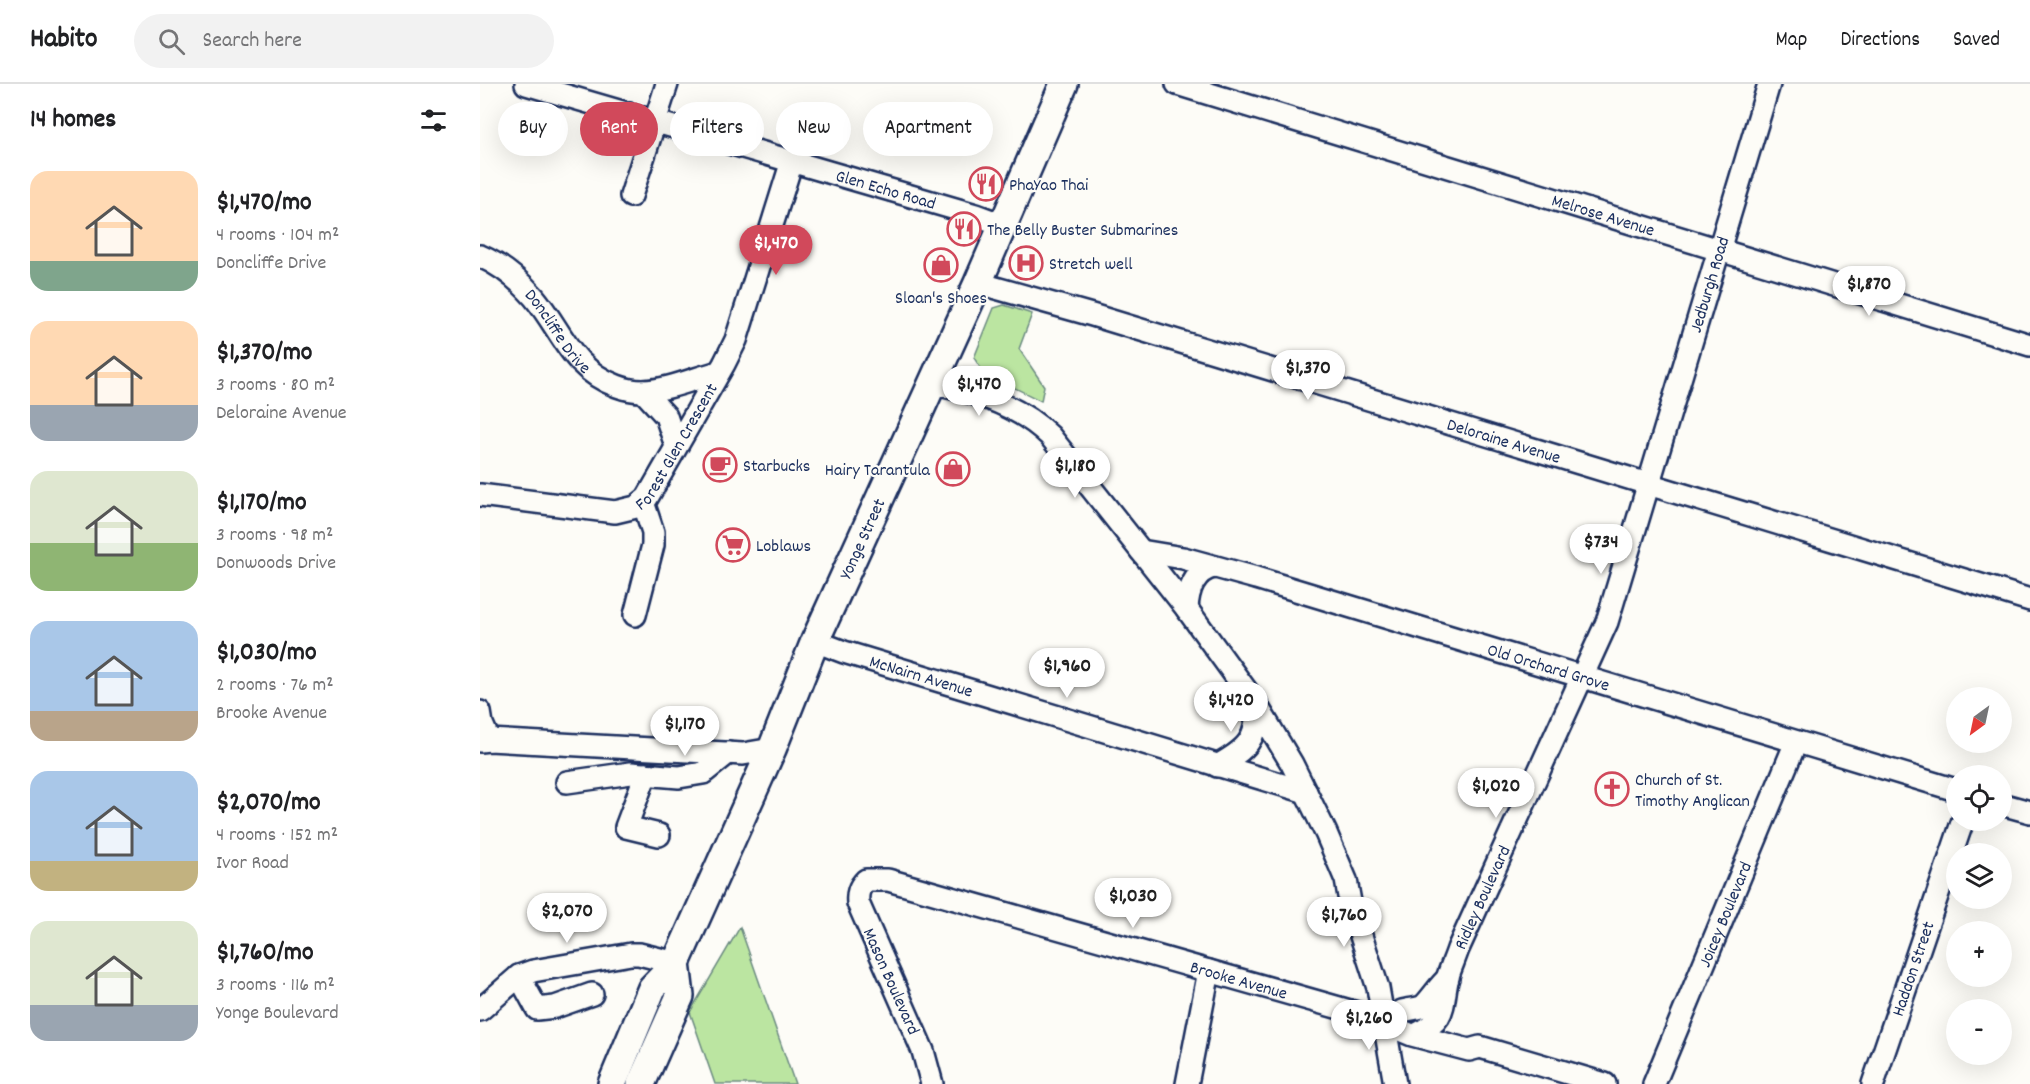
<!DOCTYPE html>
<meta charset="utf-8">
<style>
body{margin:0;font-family:Dekko,sans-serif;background:#f2f2f2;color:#202124;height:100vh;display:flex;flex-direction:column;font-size:22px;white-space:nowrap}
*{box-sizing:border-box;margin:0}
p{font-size:20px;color:#757577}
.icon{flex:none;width:33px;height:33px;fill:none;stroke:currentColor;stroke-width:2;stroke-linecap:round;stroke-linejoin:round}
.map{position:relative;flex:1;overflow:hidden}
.details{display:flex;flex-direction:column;background:#fff;width:480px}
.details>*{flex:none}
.guide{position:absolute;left:18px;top:18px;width:570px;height:54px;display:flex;gap:12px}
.needle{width:39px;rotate:213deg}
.fabs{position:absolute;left:1466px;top:603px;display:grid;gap:12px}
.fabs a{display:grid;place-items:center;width:66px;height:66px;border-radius:50%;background:#fff;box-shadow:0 6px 24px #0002;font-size:30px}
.price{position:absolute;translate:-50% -51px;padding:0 14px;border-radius:21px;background:#fff;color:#222;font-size:20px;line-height:39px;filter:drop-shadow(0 2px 3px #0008)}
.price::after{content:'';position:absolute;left:50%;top:36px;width:18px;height:14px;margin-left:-9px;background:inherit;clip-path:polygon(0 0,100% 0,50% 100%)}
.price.selected{background:#d1495b;color:#fff}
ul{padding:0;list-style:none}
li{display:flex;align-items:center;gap:18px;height:150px;padding:0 30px}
li span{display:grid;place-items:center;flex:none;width:168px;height:120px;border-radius:18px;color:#555}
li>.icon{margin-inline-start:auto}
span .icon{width:72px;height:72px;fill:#fffc;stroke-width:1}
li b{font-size:26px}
h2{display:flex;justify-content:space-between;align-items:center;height:72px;padding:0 30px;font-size:26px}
.pill{padding:0 21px;border-radius:27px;background:#fff;box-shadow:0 6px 24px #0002;font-size:21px;line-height:54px}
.pill.selected{background:#d1495b;color:#fff}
header{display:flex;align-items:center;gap:36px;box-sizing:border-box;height:84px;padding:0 30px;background:#fff;border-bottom:2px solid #e0e0e0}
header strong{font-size:28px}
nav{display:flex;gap:33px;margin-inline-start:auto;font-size:21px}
.search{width:420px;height:54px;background:#f2f2f2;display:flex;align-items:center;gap:15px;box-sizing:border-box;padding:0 21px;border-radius:33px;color:#757577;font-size:22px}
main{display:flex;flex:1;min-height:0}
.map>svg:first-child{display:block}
</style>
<header>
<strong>Habito</strong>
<div class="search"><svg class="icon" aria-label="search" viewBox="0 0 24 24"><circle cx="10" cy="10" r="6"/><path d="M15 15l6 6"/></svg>Search here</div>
<nav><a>Map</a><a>Directions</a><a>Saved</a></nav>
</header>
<main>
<section class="details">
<h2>14 homes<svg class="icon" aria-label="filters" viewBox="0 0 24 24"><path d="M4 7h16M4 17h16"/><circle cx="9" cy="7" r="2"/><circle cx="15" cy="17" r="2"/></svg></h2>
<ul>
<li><span style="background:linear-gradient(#ffd9b3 75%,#7fa58c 0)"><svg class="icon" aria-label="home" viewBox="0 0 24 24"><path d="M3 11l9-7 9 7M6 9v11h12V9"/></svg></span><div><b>$1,470/mo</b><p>4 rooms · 104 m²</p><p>Doncliffe Drive</p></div></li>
<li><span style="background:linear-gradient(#ffd9b3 70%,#9aa5b1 0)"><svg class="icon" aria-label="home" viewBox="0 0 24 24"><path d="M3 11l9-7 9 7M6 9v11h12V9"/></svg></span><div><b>$1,370/mo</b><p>3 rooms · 80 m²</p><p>Deloraine Avenue</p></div></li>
<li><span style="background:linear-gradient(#dfe7d0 60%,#8fb573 0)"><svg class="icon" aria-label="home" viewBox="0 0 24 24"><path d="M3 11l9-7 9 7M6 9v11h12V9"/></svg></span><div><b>$1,170/mo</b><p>3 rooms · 98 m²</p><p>Donwoods Drive</p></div></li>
<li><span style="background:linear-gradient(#a9c7e8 75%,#b9a48a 0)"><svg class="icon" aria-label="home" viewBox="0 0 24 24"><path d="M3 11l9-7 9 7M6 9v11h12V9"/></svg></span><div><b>$1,030/mo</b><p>2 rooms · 76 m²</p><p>Brooke Avenue</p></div></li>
<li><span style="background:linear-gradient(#a9c7e8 75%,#c2b280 0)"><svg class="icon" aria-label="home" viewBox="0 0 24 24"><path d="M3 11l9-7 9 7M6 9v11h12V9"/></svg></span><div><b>$2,070/mo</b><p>4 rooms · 152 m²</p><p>Ivor Road</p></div></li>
<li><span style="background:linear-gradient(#dfe7d0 70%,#9aa5b1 0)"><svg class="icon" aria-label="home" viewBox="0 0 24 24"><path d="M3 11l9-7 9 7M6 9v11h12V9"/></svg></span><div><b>$1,760/mo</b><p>3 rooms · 116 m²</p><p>Yonge Boulevard</p></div></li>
</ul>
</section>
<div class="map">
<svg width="1550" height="1000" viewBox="0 0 1550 1000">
<rect width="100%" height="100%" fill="#fdfcf7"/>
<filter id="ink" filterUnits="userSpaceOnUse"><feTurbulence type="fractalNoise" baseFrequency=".0167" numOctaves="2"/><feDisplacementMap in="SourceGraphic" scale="12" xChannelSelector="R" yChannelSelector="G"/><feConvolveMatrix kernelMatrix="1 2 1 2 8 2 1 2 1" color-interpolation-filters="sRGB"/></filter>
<g filter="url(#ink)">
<path fill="#bbe5a1" stroke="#6b8a80" stroke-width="1.5" d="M524,221L552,230L539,265L564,302L561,317L503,288L494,274L514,224Z
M260,843L315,1000H235L210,928Z"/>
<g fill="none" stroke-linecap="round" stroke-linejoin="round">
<defs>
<g id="minor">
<path id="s1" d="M46,0L496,131L523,141"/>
<path id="s2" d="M697,0L1550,261"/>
<path d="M151,112L187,0"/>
<path id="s3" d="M0,172C21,181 39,196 54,213C83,248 91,285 137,302C145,305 154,307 163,307C189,306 215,294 239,288"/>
<path id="s4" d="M498,199L612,231L1550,516"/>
<path d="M452,300C495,307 538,321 570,352L707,525L776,620L812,680L846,749L866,796L870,818L898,904L915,1000"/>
<path d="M163,307L186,332L196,362"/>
<path id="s5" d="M0,411L135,428L156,423L167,414L244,280L256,256L312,77"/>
<path id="s6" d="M661,467L703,474L776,494L1476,706"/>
<path d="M707,525C708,506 714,487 734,483"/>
<path d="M155,531L173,461V448L163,418"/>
<path id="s7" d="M335,557L364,568L826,708"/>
<path d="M0,628L2,640L9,656"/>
<path d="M0,657L9,656L263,670L292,665"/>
<path d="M737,682C766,666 779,655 776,620"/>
<path d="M166,690L146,743L179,751"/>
<path d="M87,698L151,689L199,693L223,689L248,669"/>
<path d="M1521,720L1550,728"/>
<path d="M39,892L57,925L75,923L112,910"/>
<path d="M0,926L39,892L53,887L151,870H159L196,879"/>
<path d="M916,940L922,927C928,925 936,925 941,923C948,920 959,901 968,894"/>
<path id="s8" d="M935,951C968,935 961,923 968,892C971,883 975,874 978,865L1127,538L1289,0"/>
<path id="s9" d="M452,1000L443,967L378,819C377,809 379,803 386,796H408L916,940L920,946L932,951L989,966L1000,963L1125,1000"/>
<path d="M707,1000L729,887"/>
<path id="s10" d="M1174,1000L1316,658"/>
<path id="s11" d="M1393,1000L1483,736"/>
</g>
<g id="major">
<path id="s12" d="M132,1000L172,904L196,879L292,665L335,557L498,199L584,0"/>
<path d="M161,1000L200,912L196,879"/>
</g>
</defs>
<use href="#minor" stroke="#1b2f5e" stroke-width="26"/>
<use href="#major" stroke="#1b2f5e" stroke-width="32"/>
<use href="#minor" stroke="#fdfcf7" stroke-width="21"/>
<use href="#major" stroke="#fdfcf7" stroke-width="27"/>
</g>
</g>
<defs>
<symbol id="restaurant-ring" viewBox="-11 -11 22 22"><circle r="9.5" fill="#fdfcf7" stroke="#d1495b" stroke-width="1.5"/><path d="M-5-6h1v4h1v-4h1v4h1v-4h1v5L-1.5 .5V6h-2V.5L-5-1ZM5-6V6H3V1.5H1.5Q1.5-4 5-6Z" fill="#d1495b"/></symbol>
<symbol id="hospital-ring" viewBox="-11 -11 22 22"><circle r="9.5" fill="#fdfcf7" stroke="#d1495b" stroke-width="1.5"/><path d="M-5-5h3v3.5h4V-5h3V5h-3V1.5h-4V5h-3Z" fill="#d1495b"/></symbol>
<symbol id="shop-ring" viewBox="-11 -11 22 22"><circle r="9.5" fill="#fdfcf7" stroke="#d1495b" stroke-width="1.5"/><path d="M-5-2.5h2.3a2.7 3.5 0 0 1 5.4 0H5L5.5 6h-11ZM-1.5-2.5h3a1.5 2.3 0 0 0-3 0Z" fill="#d1495b"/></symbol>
<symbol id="cafe-ring" viewBox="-11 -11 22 22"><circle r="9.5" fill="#fdfcf7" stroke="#d1495b" stroke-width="1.5"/><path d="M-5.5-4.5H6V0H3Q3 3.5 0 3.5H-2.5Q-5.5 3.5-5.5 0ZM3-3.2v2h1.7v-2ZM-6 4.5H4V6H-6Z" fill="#d1495b"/></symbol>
<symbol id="supermarket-ring" viewBox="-11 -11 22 22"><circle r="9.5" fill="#fdfcf7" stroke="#d1495b" stroke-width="1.5"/><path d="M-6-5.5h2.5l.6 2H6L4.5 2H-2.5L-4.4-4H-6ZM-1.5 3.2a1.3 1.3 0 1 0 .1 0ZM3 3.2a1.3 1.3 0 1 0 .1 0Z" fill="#d1495b"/></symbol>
<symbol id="church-ring" viewBox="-11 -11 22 22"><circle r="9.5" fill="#fdfcf7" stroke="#d1495b" stroke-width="1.5"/><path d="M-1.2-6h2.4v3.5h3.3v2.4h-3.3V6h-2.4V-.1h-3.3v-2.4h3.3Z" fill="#d1495b"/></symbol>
</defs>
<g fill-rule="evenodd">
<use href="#restaurant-ring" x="487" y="81" width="38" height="38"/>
<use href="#restaurant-ring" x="465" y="126" width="38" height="38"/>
<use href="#hospital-ring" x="527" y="160" width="38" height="38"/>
<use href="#shop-ring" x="442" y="162" width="38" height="38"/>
<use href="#cafe-ring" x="221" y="362" width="38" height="38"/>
<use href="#shop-ring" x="454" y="366" width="38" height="38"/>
<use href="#supermarket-ring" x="234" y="442" width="38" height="38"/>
<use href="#church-ring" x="1113" y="686" width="38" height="38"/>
</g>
<g text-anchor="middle" stroke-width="4.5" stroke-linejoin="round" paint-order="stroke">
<g font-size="18" fill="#1b2f5e" stroke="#fdfcf7" text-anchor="start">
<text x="529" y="106">PhaYao Thai</text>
<text x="507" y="151">The Belly Buster Submarines</text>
<text x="569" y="185">Stretch well</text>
<text x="461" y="219" text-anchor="middle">Sloan's Shoes</text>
<text x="263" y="387">Starbucks</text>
<text x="450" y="391" text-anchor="end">Hairy Tarantula</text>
<text x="276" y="467">Loblaws</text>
<text x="1155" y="701">Church of St.<tspan x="1155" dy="21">Timothy Anglican</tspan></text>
</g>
<g font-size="18" fill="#1b2f5e" stroke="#fdfcf7">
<text dy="6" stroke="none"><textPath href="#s1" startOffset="375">Glen Echo Road</textPath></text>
<text dy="6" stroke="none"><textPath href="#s2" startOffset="446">Melrose Avenue</textPath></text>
<text dy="6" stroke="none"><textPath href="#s8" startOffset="813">Jedburgh Road</textPath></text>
<text dy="6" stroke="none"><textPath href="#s3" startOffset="110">Doncliffe Drive</textPath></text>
<text dy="6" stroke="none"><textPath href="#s4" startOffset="549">Deloraine Avenue</textPath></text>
<text dy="6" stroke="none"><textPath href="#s5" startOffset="231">Forest Glen Crescent</textPath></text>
<text dy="6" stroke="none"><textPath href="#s12" startOffset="602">Yonge Street</textPath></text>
<text dy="6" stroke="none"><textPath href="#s6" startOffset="424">Old Orchard Grove</textPath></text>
<text dy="6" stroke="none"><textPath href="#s7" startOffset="112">McNairn Avenue</textPath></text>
<text dy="6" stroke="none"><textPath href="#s8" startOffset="158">Ridley Boulevard</textPath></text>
<text dy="6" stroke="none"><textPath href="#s10" startOffset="184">Joicey Boulevard</textPath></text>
<text dy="6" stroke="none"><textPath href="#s11" startOffset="122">Haddon Street</textPath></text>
<text dy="6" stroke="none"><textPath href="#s9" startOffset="608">Brooke Avenue</textPath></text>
<text transform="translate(412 897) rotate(66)" y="6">Mason Boulevard</text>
</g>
</g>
</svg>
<div class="fabs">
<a><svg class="needle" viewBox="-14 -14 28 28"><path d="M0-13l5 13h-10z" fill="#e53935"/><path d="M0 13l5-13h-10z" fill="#757577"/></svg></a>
<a><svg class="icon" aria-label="locate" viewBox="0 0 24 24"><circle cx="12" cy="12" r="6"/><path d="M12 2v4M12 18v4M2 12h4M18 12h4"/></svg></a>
<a><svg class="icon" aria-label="layers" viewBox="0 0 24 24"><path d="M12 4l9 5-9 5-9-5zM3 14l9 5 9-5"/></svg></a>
<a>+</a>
<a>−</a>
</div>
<b class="price selected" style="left:296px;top:192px">$1,470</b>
<b class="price" style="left:1389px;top:233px">$1,870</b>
<b class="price" style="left:828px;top:317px">$1,370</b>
<b class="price" style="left:499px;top:333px">$1,470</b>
<b class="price" style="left:595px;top:415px">$1,180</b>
<b class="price" style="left:1121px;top:491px">$734</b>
<b class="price" style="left:587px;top:615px">$1,960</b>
<b class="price" style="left:751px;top:649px">$1,420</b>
<b class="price" style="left:205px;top:673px">$1,170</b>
<b class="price" style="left:1016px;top:735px">$1,020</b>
<b class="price" style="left:653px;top:845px">$1,030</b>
<b class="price" style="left:87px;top:860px">$2,070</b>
<b class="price" style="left:864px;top:864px">$1,760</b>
<b class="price" style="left:889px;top:967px">$1,260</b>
<div class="guide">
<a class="pill">Buy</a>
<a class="pill selected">Rent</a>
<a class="pill">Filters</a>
<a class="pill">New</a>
<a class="pill">Apartment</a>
</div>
</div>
</main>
